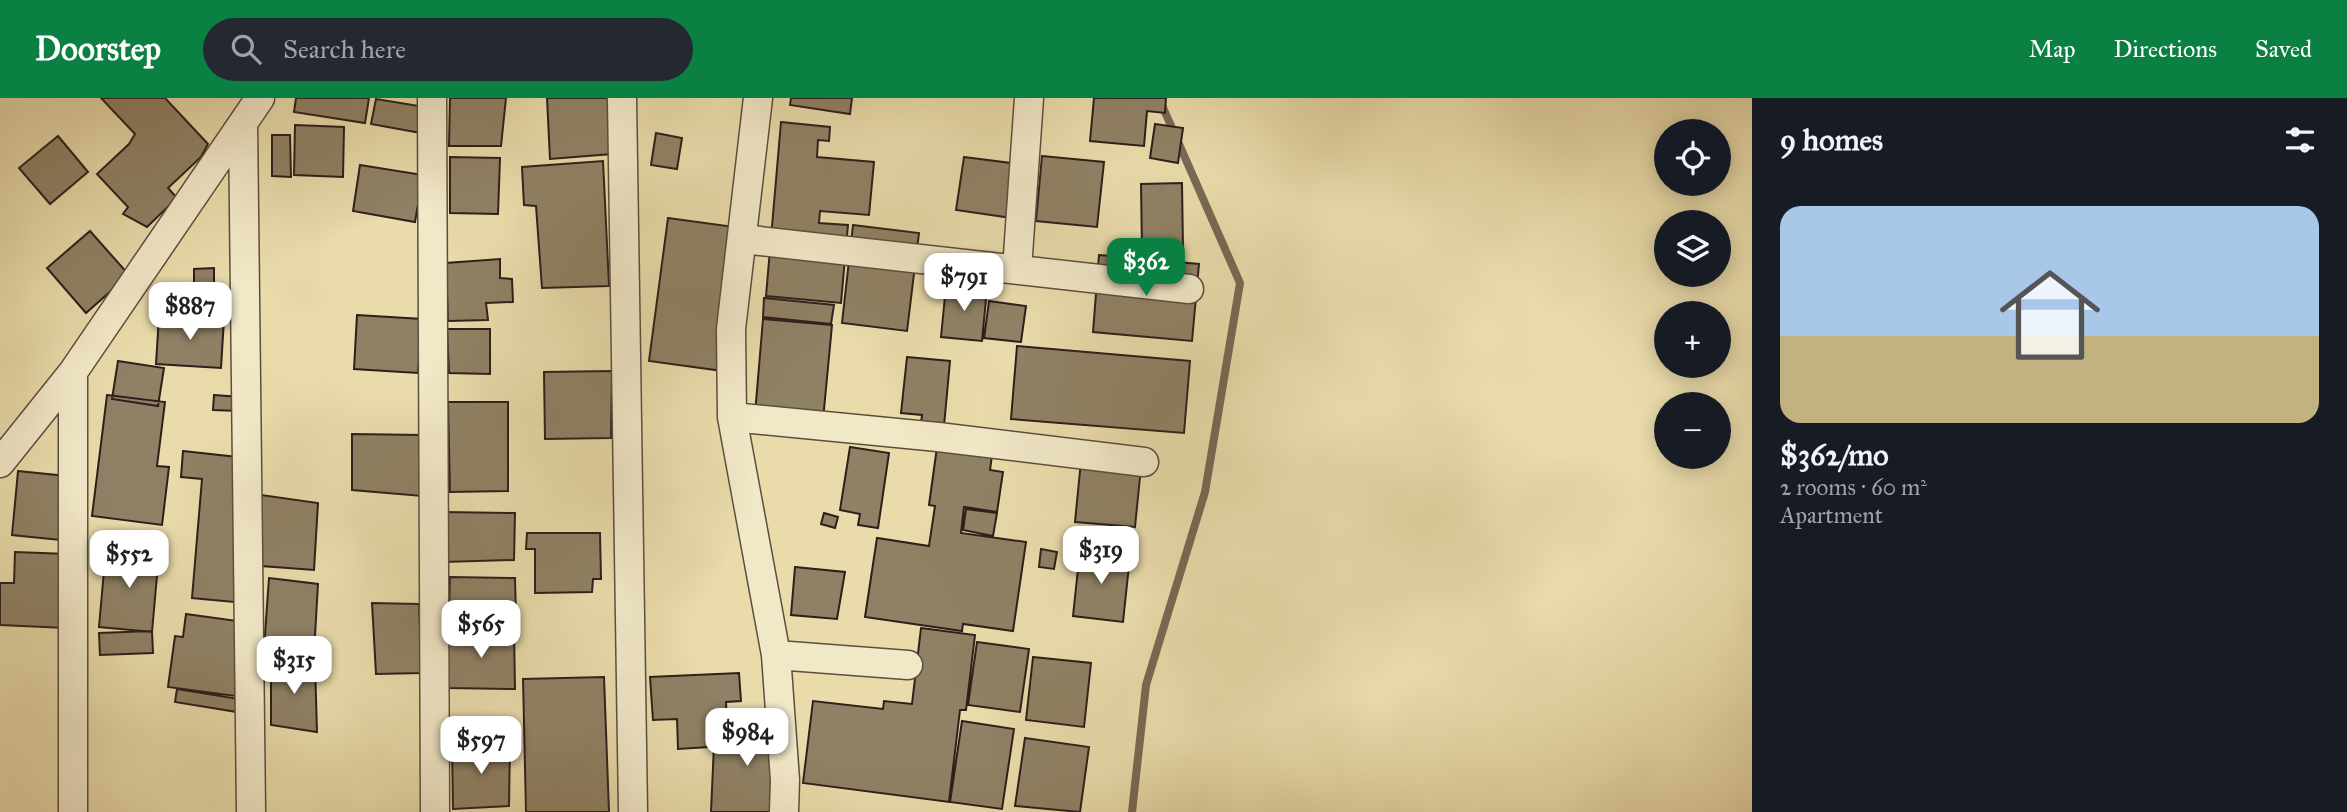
<!DOCTYPE html>
<meta charset="utf-8">
<style>
body{margin:0;font-family:"IM FELL Great Primer",serif;background:#242831;color:#f1f3f6;height:100vh;display:flex;flex-direction:column;font-size:26px;white-space:nowrap}
*{box-sizing:border-box;margin:0}
p{font-size:23px;color:#9ea1a6}
.icon{flex:none;width:38px;height:38px;fill:none;stroke:currentColor;stroke-width:2;stroke-linecap:round;stroke-linejoin:round}
.map{position:relative;flex:1;overflow:hidden}
.details{display:flex;flex-direction:column;background:#171b24;width:595px}
.details>*{flex:none}
.tools{position:absolute;left:1654px;top:21px;display:grid;gap:14px}
.tools a{display:grid;place-items:center;width:77px;height:77px;border-radius:50%;background:#171b24;box-shadow:0 4px 18px #0003;font-size:35px}
.price{position:absolute;translate:-50% -60px;padding:0 16px;border-radius:14px;background:#fff;color:#222;font-size:23px;line-height:46px;filter:drop-shadow(0 2px 4px #0008)}
.price::after{content:'';position:absolute;left:50%;top:42px;width:21px;height:16px;margin-left:-10px;background:inherit;clip-path:polygon(0 0,100% 0,50% 100%)}
.price.current{background:#0b8043;color:#fff}
ul{padding:0;list-style:none}
li{display:grid;align-content:center;gap:14px;height:371px;padding:0 28px}
li span{display:grid;place-items:center;height:217px;border-radius:21px;color:#555}
li>.icon{margin-inline-start:auto}
span .icon{width:126px;height:126px;fill:#fffc;stroke-width:1}
li b{font-size:30px}
h2{display:flex;justify-content:space-between;align-items:center;height:84px;padding:0 28px;font-size:30px}
header{display:flex;align-items:center;gap:42px;box-sizing:border-box;height:98px;padding:0 35px;background:#0b8043;color:#fff}
header strong{font-size:33px}
nav{display:flex;gap:38px;margin-inline-start:auto;font-size:24px}
.search{width:490px;height:63px;background:#242831;display:flex;align-items:center;gap:18px;box-sizing:border-box;padding:0 24px;border-radius:38px;color:#9ea1a6;font-size:26px}
main{display:flex;flex:1;min-height:0}
.map>svg:first-child{display:block}
</style>
<header>
<strong>Doorstep</strong>
<div class="search"><svg class="icon" aria-label="search" viewBox="0 0 24 24"><circle cx="10" cy="10" r="6"/><path d="M15 15l6 6"/></svg>Search here</div>
<nav><a>Map</a><a>Directions</a><a>Saved</a></nav>
</header>
<main>
<div class="map">
<svg width="1752" height="714" viewBox="0 0 1752 714">
<rect width="100%" height="100%" fill="#e9dbaa"/>
<filter id="stains"><feTurbulence type="fractalNoise" baseFrequency=".00286" numOctaves="4"/><feColorMatrix values="0 0 0 0 .2 0 0 0 0 .09 0 0 0 0 .02 0 0 0 .5 -.17"/></filter>
<radialGradient id="worn" r=".72"><stop offset=".6" stop-color="#630" stop-opacity="0"/><stop offset="1" stop-color="#630" stop-opacity=".3"/></radialGradient>
<g fill="none" stroke-linecap="round" stroke-linejoin="round">
<path stroke="#776953" stroke-width="8" d="M1132,714L1146,587L1205,394L1240,185L1161,5L1155,0"/>
</g>
<path fill="#8f8165" stroke="#2d1f1b" stroke-width="2" d="M101,0H165L208,46L201,59L168,90L177,100L147,129L123,116L128,109L97,76L129,46L135,36Z
M296,0H369L365,25L294,14Z
M450,0H506L501,48H449Z
M547,0H612V56L550,61Z
M791,0H852L850,16L790,7Z
M1094,0H1166L1165,15L1147,13L1144,48L1090,43Z
M376,1L425,9L421,35L371,26Z
M781,24L830,29L829,43L818,42L817,59L874,64L869,117L820,113L819,125L848,127L841,205L766,198Z
M1155,26L1183,30L1178,65L1150,60Z
M295,27L344,29L343,79L294,77Z
M656,35L682,40L677,71L651,67Z
M272,37H290L291,79L272,78Z
M58,38L88,74L50,106L19,70Z
M1042,58L1104,64L1097,129L1036,123Z
M450,59L500,60L498,116L450,115Z
M964,59L1019,66L1012,120L956,112Z
M603,63L609,188L542,190L536,108L524,107L522,69Z
M360,67L423,77L415,124L353,113Z
M1182,85L1183,151L1142,152L1141,86Z
M668,120L742,130L723,273L649,263Z
M853,127L919,135L907,233L842,225Z
M90,133L129,177L86,215L47,170Z
M1099,157L1199,166L1192,243L1093,234Z
M500,161V180L512,181L513,204L486,205L488,222L448,223L446,165Z
M214,170V185H194V171Z
M946,188L987,191L982,243L941,239Z
M764,200L834,207L831,226L763,219Z
M989,203L1026,208L1021,244L984,240Z
M357,217L422,221L418,275L354,271Z
M159,218L224,221L221,270L156,266Z
M763,221L832,227L823,322L755,316Z
M447,231H490V276L449,275Z
M1017,248L1190,263L1184,335L1011,321Z
M907,259L950,263L944,328L921,325L922,317L901,315Z
M118,263L164,270L158,308L112,301Z
M612,273L611,340L545,341L544,274Z
M107,297L165,304L157,368L169,369L162,427L92,418Z
M214,297L240,299L239,313L213,312Z
M448,304H508V393L450,394Z
M352,336L421,337L422,398L352,392Z
M938,342L993,350L990,372L1003,374L997,414L964,409L961,435L1026,444L1013,533L963,526L962,533L865,519L877,440L929,448L935,408L929,407Z
M850,349L889,355L878,430L858,427L860,416L840,412Z
M183,353L246,360L234,504L192,500L202,381L181,379Z
M1081,363L1141,369L1135,429L1075,424Z
M18,373L66,378L60,442L12,437Z
M261,397L318,405L314,472L261,468Z
M966,411L997,415L993,438L963,432Z
M444,414L515,415L514,462L443,464Z
M824,415L838,419L835,430L821,426Z
M527,435H600L601,481H593L592,494L535,495V451H526Z
M106,450L159,455L152,534L99,529Z
M1041,451L1057,454L1054,471L1039,469Z
M1080,452L1130,458L1123,524L1073,518Z
M15,454L67,456L65,530L0,527V485H14Z
M795,469L845,474L837,521L791,517Z
M450,479L515,480L516,518L449,517Z
M269,480L318,486L314,555L264,550Z
M372,505L419,506L422,575L376,576Z
M186,516L245,524L235,598L168,589L175,538L183,539Z
M921,530L975,537L966,612H960L949,704L803,685L813,603L883,611L884,603L912,606Z
M152,533L153,555L100,557L99,535Z
M448,534H514L515,591L448,590Z
M977,544L1029,551L1020,614L968,607Z
M1033,559L1091,565L1084,629L1026,622Z
M271,563L315,566L317,634L271,627Z
M739,575L741,603L726,604L727,627L708,628L709,649L678,651L677,621L653,622L650,579Z
M604,579L609,714H526L523,581Z
M177,591L239,601L237,614L175,604Z
M962,623L1014,631L1002,711L950,704Z
M715,624L783,627L779,714H711Z
M1025,640L1089,649L1080,714L1015,708Z
M510,646L509,708L453,711L452,648Z"/>
<g fill="none" stroke-linecap="round" stroke-linejoin="round">
<defs>
<path id="minor" d="M432,0L435,714
M622,0L633,714
M758,0L731,231L732,319L776,557L785,682L784,714
M243,26L251,714
M742,141L1189,191
M1017,171L1029,0
M73,274V714
M732,319L938,339L1144,364
M0,365L73,274L260,0
M776,557L908,567"/>
</defs>
<use href="#minor" stroke="#5c4e3f" stroke-width="31"/>
<use href="#minor" stroke="#f1e8c8" stroke-width="28"/>
</g>
<rect width="100%" height="100%" filter="url(#stains)"/>
<rect width="100%" height="100%" fill="url(#worn)"/>
</svg>
<div class="tools">
<a><svg class="icon" aria-label="locate" viewBox="0 0 24 24"><circle cx="12" cy="12" r="6"/><path d="M12 2v4M12 18v4M2 12h4M18 12h4"/></svg></a>
<a><svg class="icon" aria-label="layers" viewBox="0 0 24 24"><path d="M12 4l9 5-9 5-9-5zM3 14l9 5 9-5"/></svg></a>
<a>+</a>
<a>−</a>
</div>
<b class="price current" style="left:1146px;top:200px">$362</b>
<b class="price" style="left:964px;top:215px">$791</b>
<b class="price" style="left:190px;top:244px">$887</b>
<b class="price" style="left:1101px;top:488px">$319</b>
<b class="price" style="left:129px;top:492px">$552</b>
<b class="price" style="left:481px;top:562px">$565</b>
<b class="price" style="left:294px;top:598px">$315</b>
<b class="price" style="left:747px;top:670px">$984</b>
<b class="price" style="left:481px;top:678px">$597</b>
</div>
<section class="details">
<h2>9 homes<svg class="icon" aria-label="filters" viewBox="0 0 24 24"><path d="M4 7h16M4 17h16"/><circle cx="9" cy="7" r="2"/><circle cx="15" cy="17" r="2"/></svg></h2>
<ul>
<li><span style="background:linear-gradient(#a9c7e8 60%,#c2b280 0)"><svg class="icon" aria-label="home" viewBox="0 0 24 24"><path d="M3 11l9-7 9 7M6 9v11h12V9"/></svg></span><div><b>$362/mo</b><p>2 rooms · 60 m²</p><p>Apartment</p></div></li>
</ul>
</section>
</main>
